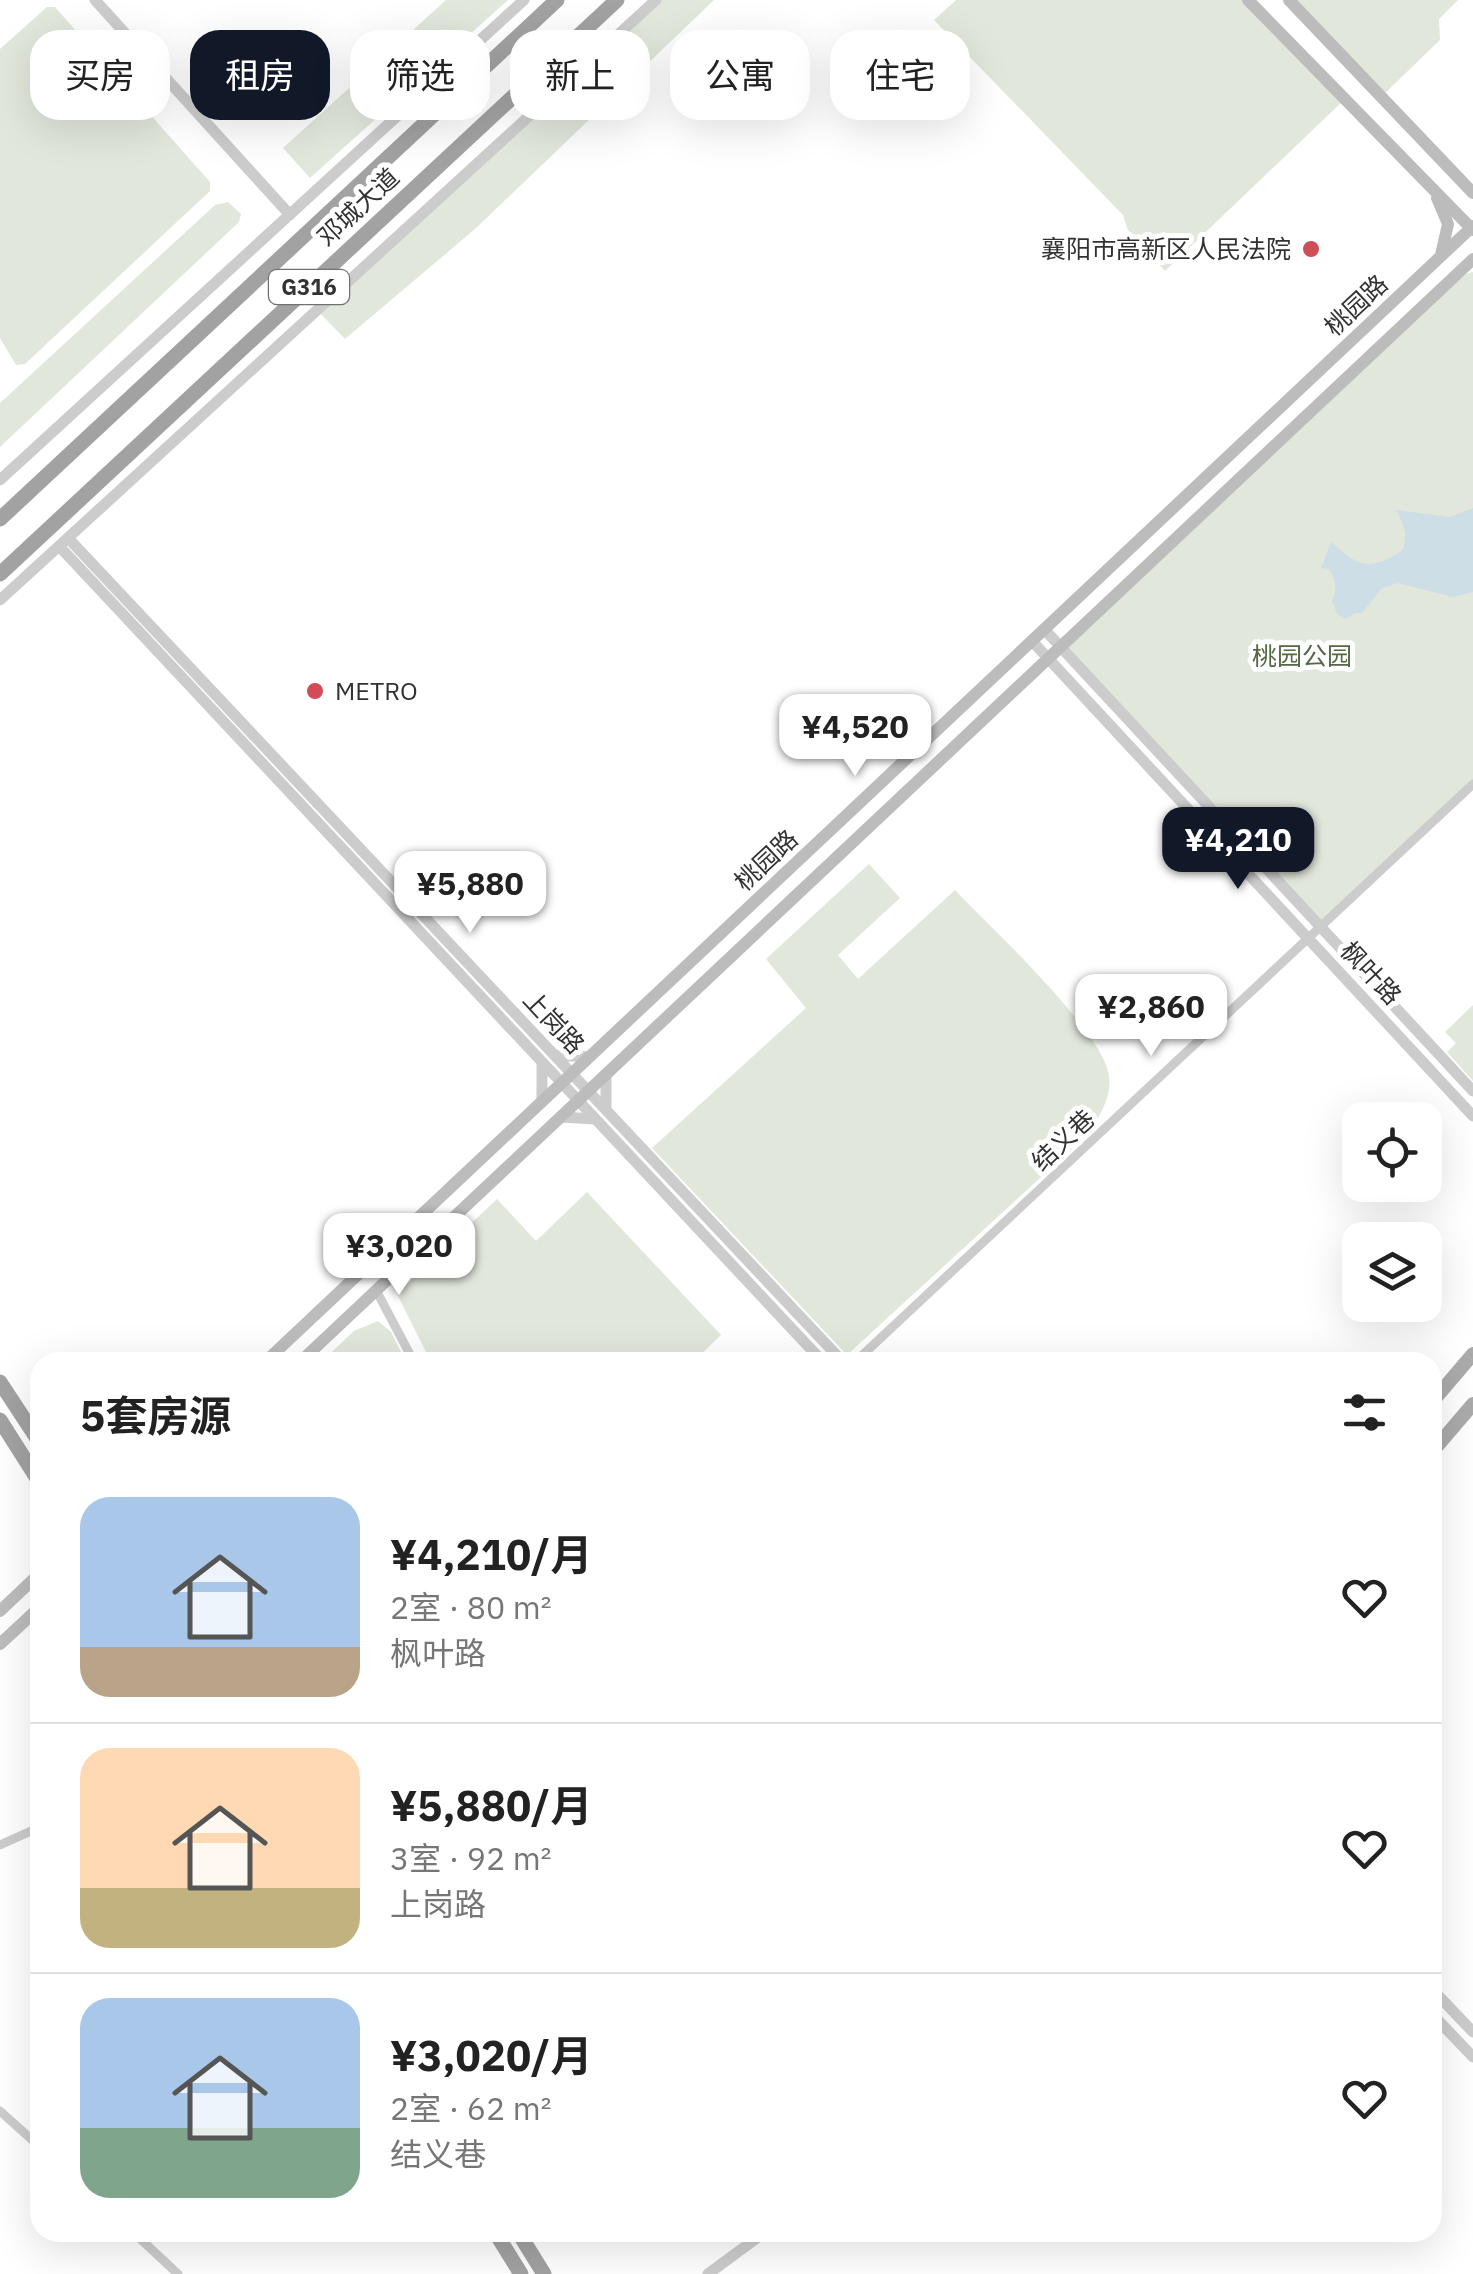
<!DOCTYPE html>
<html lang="zh">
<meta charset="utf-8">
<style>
body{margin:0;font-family:"IBM Plex Sans","Noto Sans SC",sans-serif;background:#f2f2f2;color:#222;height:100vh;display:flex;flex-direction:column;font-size:38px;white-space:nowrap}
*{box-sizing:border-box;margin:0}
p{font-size:32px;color:#767676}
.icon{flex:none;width:55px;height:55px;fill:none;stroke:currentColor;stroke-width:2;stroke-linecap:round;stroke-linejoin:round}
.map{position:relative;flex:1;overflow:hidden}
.drawer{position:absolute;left:30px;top:1352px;width:1412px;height:890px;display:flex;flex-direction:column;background:#fff;border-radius:30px;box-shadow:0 10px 40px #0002}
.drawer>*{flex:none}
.guide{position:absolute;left:30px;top:30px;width:1415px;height:90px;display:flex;gap:20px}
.buttons{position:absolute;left:1342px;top:1102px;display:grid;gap:20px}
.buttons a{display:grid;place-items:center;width:100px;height:100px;border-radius:20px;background:#fff;box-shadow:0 10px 40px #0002;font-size:50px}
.price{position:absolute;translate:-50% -85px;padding:0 22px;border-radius:20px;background:#fff;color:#222;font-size:32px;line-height:65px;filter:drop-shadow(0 2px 5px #0008)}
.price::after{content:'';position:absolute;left:50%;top:60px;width:30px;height:22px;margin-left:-15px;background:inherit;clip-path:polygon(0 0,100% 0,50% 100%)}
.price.selected{background:#111827;color:#fff}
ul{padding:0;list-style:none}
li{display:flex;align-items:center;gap:30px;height:250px;padding:0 50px}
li+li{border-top:2px solid #e0e0e0}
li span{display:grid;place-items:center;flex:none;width:280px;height:200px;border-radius:30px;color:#555}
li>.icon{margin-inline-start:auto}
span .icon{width:120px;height:120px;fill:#fffc;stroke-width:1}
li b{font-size:42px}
h2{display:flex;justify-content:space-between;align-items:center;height:120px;padding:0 50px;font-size:42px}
.chip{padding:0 35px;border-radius:30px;background:#fff;box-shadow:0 10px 40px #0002;font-size:35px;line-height:90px}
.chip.selected{background:#111827;color:#fff}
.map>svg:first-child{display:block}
</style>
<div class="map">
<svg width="1473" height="2274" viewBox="0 0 1473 2274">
<rect width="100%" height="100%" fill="#fff"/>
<path fill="#e2e7dc" d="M446,0H508L310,178L283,148Z
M656,0H714L475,229L345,339L317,310Z
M956,0H1248L1345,99L1165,271L1128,230L1123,215L934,20Z
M1289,0H1458L1439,19L1440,40L1381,97Z
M47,7H55L210,182V191L25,364L16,365L0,338V49Z
M228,202L241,214L239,222L0,447V403L215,205Z
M1473,272V784L1320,927L1060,647L1452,278Z
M869,864L900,898L838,955L858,979L955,890C990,927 1104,1032 1109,1076C1112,1098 1099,1116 1088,1134L847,1355L652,1148L806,1008L766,959Z
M1473,1005V1081L1447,1052L1456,1043L1445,1032Z
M587,1192L721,1335L693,1362H431L397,1294L497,1199L536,1241Z
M378,1321L391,1332L406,1362H321L354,1331Z"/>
<path fill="#cedee7" d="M1473,508V592L1453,597L1397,583L1381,589L1362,613H1355L1346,619L1337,614L1332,601C1338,590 1336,580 1329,569L1321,568L1331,542C1359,567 1369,572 1403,550C1408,534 1404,525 1396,510L1450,517Z"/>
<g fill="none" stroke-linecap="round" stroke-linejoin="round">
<path stroke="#ccc" stroke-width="9" d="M376,1290L414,1362
M855,1362L1473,784
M0,1845L40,1827
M0,2111L40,2147
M133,2232L178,2274"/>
<path stroke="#ccc" stroke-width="11" d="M95,0L290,215
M0,480L524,0
M68,538L843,1362
M59,546L823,1362
M0,600L656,0
M1044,629L1473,1091
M1032,641L1473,1116
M554,1055L590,1057
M542,1102V1063
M606,1110V1074
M560,1117L595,1119
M1432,1989L1473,2032
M1432,2014L1473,2057
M708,2274L765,2232"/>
<path stroke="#bcbcbc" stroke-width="12" d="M1248,0L1473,230
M1289,0L1473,193
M1437,198L1448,224L1441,255
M265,1362L1473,226
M300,1362L1473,259
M0,1611L40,1573
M0,1644L40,1607"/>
<path stroke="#aaa" stroke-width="14" d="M1432,1402L1473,1354
M1432,1452L1473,1404"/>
<path stroke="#a2a2a2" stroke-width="15" d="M0,519L557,0
M0,574L617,0
M0,1382L40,1443
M0,1420L40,1483
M495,2232L521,2274
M518,2232L544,2274"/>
</g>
<g fill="#d04c57" stroke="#fff" stroke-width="4">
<circle cx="1311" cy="249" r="10"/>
<circle cx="315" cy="691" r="10"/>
</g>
<g text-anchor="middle" stroke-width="10" stroke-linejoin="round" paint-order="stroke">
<rect fill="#fff" stroke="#707070" stroke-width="2.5" x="269" y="270" width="80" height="34" rx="8"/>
<g font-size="22" font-weight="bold" fill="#323232">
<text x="309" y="295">G316</text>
</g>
<g font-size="25" fill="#323232" stroke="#fff">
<text transform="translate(358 207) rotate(-43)" y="9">邓城大道</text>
<text transform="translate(1356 305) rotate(-43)" y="9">桃园路</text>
<text transform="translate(766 860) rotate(-43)" y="9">桃园路</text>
<text transform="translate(1371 973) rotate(47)" y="9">枫叶路</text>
<text transform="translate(554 1022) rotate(47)" y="9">上岗路</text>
<text transform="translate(1063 1140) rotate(-43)" y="9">结义巷</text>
</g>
<g font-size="25" fill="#323232" stroke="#fff" text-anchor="end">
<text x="1291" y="258">襄阳市高新区人民法院</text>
<text x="335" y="700" text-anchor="start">METRO</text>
</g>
<g font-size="25" fill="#556844" stroke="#fff">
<text x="1302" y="665">桃园公园</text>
</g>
</g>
</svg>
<div class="buttons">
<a><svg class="icon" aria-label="locate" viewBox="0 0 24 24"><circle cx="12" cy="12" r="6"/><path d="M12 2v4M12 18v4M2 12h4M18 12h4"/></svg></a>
<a><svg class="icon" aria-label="layers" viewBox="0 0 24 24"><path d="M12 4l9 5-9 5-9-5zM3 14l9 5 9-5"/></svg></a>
</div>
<b class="price" style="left:855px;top:779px">¥4,520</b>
<b class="price selected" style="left:1238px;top:892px">¥4,210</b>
<b class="price" style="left:470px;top:936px">¥5,880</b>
<b class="price" style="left:1151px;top:1059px">¥2,860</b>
<b class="price" style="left:399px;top:1298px">¥3,020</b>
<div class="guide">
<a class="chip">买房</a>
<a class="chip selected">租房</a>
<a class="chip">筛选</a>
<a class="chip">新上</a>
<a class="chip">公寓</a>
<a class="chip">住宅</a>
</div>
<section class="drawer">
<h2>5套房源<svg class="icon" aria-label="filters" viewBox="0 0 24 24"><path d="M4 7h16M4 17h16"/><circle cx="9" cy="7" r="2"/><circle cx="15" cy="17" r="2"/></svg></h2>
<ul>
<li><span style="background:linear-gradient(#a9c7e8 75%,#b9a48a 0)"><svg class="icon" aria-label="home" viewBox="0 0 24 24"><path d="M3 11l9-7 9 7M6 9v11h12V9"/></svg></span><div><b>¥4,210/月</b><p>2室 · 80 m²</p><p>枫叶路</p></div><svg class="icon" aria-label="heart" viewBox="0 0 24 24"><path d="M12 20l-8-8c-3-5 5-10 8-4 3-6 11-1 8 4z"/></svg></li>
<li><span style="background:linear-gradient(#ffd9b3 70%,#c2b280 0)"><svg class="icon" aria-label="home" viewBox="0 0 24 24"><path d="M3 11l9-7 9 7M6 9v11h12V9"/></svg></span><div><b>¥5,880/月</b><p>3室 · 92 m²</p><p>上岗路</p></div><svg class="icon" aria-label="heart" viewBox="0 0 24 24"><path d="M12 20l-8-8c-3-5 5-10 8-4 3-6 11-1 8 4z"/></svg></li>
<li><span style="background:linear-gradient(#a9c7e8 65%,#7fa58c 0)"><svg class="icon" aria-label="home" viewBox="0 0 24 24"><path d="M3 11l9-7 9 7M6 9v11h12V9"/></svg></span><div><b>¥3,020/月</b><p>2室 · 62 m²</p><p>结义巷</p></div><svg class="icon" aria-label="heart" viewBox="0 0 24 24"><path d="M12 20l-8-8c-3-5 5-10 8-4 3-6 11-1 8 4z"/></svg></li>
</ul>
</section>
</div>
